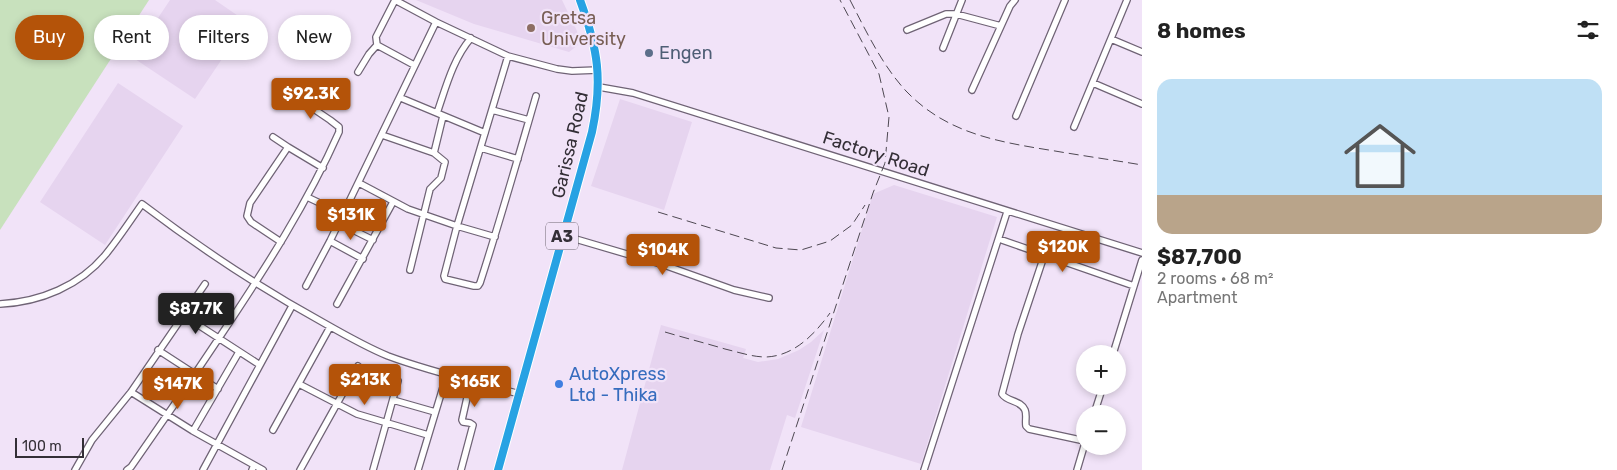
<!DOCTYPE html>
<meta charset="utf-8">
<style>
body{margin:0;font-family:Rubik,sans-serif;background:#f2f2f2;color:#222;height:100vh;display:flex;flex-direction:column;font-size:19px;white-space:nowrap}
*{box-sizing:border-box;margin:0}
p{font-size:16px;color:#767676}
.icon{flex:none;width:28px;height:28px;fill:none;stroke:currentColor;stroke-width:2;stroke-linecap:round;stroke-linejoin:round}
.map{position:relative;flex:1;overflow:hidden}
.sheet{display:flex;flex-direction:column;background:#fff;width:475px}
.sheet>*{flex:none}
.hud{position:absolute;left:15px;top:15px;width:475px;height:45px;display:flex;gap:10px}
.buttons{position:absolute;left:1076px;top:345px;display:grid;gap:10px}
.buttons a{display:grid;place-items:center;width:50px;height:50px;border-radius:50%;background:#fff;box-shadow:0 2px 8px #0003;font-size:25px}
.scale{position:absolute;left:15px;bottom:12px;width:69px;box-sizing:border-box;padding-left:5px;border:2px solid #342f37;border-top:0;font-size:14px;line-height:18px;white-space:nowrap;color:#342f37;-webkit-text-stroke:4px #f1e3f8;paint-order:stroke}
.price{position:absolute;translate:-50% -42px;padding:0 11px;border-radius:5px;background:#b45309;color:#fff;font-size:16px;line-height:32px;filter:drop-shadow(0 1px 2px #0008)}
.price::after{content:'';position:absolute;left:50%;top:30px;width:15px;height:11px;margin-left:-8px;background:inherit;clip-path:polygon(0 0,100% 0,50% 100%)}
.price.active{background:#222;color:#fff}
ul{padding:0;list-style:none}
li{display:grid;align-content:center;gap:10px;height:265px;padding:0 15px}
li+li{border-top:1px solid #e0e0e0}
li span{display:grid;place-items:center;height:155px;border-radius:15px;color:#555}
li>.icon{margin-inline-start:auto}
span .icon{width:90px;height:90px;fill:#fffc;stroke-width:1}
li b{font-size:21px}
h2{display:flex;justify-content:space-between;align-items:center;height:60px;padding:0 15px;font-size:21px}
.pill{padding:0 18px;border-radius:22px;background:#fff;box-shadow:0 2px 8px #0003;font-size:18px;line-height:45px}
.pill.active{background:#b45309;color:#fff}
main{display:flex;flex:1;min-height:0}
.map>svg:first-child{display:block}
</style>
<main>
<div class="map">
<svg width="1142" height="470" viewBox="0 0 1142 470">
<rect width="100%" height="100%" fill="#f1e3f8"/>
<path fill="#e6d4ef" d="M170,0H215L247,22L195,99L132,57Z
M416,0H562L577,31L579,41L578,45L569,52L474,24Z
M118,83L183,126L105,245L40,202Z
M620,99L692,122L664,210L591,186Z
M894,185L997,217L921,464L801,427L873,194Z
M661,325L746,349L743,358L758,362L778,359L799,350L811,342L824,330L795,418L787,415L770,470H622Z"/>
<path fill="#c8e1bd" d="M0,0H149L0,230Z"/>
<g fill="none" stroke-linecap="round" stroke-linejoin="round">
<defs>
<path id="minor" d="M395,0L436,22L508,56L557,69L572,71L598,70
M395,0L376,37L377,45L414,65
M907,30L946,14H956L1001,26
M1111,39L1142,52
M943,48L962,0
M358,72L369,54L377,45
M1093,83L1142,104
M599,87L633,93L1142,253
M972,90L1010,6L1015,0
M401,98L485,133
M492,110L529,120
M437,113C446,87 453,59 471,38
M1016,116L1065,0
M1074,127L1127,0
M382,135L434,153L445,162L441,178L430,189L410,270
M273,137L288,147
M481,148L518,159
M434,153L443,116
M359,183L408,209L457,226L508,56
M307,197L343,214
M339,223L373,240
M562,235L664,265L734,290L769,298
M495,237L457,226L444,276L445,279L474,286H478L480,283C500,221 518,158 536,96
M999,239L1134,286
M330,241L363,259
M281,242L251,222L247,216L250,203L288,147L323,168
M1044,256L1018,334L1002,394C1007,402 1021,400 1025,410C1027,415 1025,421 1026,426L1029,429L1085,441
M306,286L330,241L436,22
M0,304C40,302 80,286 106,254C119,238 130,221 142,204C200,248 260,288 324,323C345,335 366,347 388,356C431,372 476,382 520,394
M337,304L393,202
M183,315L260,365
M158,350L218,389
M1113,354L1142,260
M299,384L357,414L428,435
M131,392L193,431L254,465
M393,400L435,412
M1094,414L1103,386
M273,430L330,327
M193,431L239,352
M75,470L92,440L131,392L205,284
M127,470L131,467C162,423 192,379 221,335C265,269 307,204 339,132V127L330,120L299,99
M203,470L292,306
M252,470L254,465L263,470
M300,470L358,366
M373,470L398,381
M418,470L447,374
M461,470L473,425L470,423L463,422L462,420L471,380
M924,470L1007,212
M1077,470L1085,443"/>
<path id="highway" d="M498,470L592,132C603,80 598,49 580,0"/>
</defs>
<use href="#minor" stroke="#6f6375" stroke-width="8"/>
<use href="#highway" stroke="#fff" stroke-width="10"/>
<use href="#minor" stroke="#fff" stroke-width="5.5"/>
<use href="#highway" stroke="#27a2e3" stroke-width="8"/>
<path stroke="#4e4852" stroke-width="1" stroke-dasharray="10 5" stroke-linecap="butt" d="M850,0C866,31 882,65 906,91C947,134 999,142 1055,151C1084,156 1113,160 1142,165
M658,212L776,248L801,250L830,241L852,225L865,205
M665,332C685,338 705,343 725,349C738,352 752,357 766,357C794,356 815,334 830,313
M782,470L873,193L885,163L889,117L879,74L840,0"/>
</g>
<circle fill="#8d6e63" stroke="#f1e3f8" stroke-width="2" cx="531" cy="28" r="5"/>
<circle fill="#5c6f8a" stroke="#f1e3f8" stroke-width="2" cx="649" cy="53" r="5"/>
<circle fill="#3f7fe0" stroke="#f1e3f8" stroke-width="2" cx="559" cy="384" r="5"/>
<g text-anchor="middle" stroke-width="4.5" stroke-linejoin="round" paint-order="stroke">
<rect fill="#f1e3f8" stroke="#6d6571" stroke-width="1" x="546" y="222.5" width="32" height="27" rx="4"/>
<g font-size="16" font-weight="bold" fill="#342f37">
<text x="562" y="242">A3</text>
</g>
<g font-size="18" fill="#785e54" stroke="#f1e3f8" text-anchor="start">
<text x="541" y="24">Gretsa<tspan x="541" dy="21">University</tspan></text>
</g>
<g font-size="18" fill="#4e5e75" stroke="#f1e3f8" text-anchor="start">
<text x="659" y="59">Engen</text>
</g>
<g font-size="18" fill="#342f37" stroke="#f1e3f8">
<text transform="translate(570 145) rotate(-77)" y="6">Garissa Road</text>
<text transform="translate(876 154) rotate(18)" y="6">Factory Road</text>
</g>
<g font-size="18" fill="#366cbe" stroke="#f1e3f8" text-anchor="start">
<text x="569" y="380">AutoXpress<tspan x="569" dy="21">Ltd - Thika</tspan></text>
</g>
</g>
</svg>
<div class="buttons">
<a>+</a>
<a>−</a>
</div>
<div class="scale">100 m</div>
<b class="price" style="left:311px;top:120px">$92.3K</b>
<b class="price" style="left:351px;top:241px">$131K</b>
<b class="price" style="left:1063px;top:273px">$120K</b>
<b class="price" style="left:663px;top:276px">$104K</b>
<b class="price active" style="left:196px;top:335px">$87.7K</b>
<b class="price" style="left:365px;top:406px">$213K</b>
<b class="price" style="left:475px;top:408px">$165K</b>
<b class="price" style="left:178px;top:410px">$147K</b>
<div class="hud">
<a class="pill active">Buy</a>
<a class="pill">Rent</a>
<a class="pill">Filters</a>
<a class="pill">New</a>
</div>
</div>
<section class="sheet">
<h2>8 homes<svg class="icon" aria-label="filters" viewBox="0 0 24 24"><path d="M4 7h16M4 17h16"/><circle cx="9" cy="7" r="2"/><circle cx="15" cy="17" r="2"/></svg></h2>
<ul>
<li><span style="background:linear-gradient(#bfe0f5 75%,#b9a48a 0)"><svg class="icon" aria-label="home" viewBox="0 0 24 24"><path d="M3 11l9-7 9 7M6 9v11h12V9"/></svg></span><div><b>$87,700</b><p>2 rooms · 68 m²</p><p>Apartment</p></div></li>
</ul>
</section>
</main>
